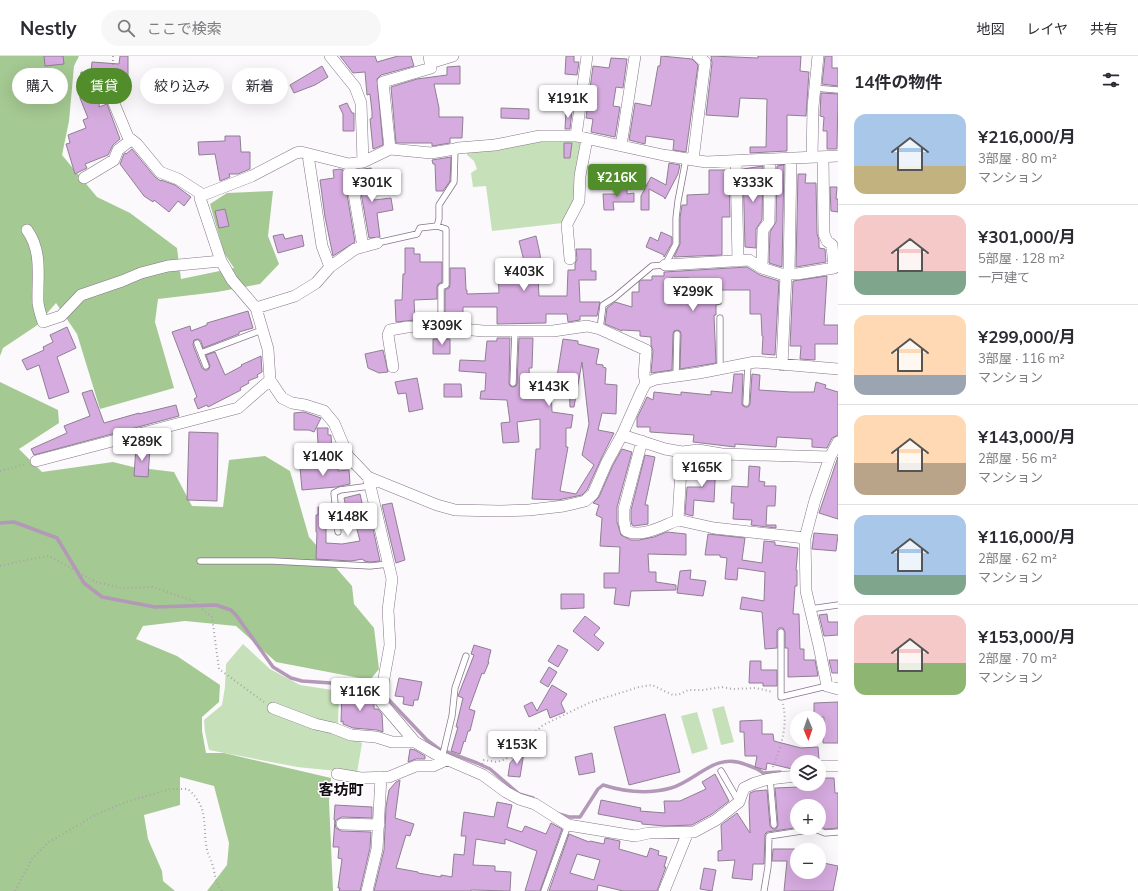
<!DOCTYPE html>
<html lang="ja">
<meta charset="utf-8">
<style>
body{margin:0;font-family:Mulish,"Noto Sans JP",sans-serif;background:#f7f7f7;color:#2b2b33;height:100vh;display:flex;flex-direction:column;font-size:15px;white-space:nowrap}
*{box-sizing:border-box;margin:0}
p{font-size:13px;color:#7c7c81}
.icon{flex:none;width:22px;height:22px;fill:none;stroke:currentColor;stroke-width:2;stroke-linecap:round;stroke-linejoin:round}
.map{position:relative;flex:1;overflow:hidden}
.side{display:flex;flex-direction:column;background:#fff;width:300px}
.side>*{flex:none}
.banner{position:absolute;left:12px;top:12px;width:380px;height:36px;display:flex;gap:8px}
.needle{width:26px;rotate:178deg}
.fabs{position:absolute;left:790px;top:655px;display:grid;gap:8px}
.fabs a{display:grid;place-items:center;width:36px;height:36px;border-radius:50%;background:#fff;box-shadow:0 4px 16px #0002;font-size:20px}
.price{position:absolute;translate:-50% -34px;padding:0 9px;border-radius:4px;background:#fff;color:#222;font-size:13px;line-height:26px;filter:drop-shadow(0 1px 2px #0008)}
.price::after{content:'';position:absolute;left:50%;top:24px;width:12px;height:9px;margin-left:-6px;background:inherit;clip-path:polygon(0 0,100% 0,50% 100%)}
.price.active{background:#528d2b;color:#fff}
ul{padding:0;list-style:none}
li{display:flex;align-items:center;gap:12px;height:100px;padding:0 16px}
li+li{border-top:1px solid #e1e1e2}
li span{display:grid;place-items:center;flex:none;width:112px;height:80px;border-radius:12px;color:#555}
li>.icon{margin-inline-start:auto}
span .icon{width:48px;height:48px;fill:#fffc;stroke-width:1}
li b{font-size:17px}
h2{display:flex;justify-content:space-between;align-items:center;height:48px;padding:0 16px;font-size:17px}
.pill{padding:0 14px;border-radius:18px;background:#fff;box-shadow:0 4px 16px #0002;font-size:14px;line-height:36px}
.pill.active{background:#528d2b;color:#fff}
header{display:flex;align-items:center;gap:24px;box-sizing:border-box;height:56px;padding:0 20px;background:#fff;border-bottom:1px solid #e1e1e2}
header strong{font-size:19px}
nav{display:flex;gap:22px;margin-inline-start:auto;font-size:14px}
.search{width:280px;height:36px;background:#f7f7f7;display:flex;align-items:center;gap:10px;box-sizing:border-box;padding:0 14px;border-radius:22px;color:#7c7c81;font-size:15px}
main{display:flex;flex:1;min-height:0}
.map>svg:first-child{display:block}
</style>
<header>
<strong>Nestly</strong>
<div class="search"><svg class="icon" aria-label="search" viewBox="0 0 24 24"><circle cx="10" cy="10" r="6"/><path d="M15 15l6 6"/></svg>ここで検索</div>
<nav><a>地図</a><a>レイヤ</a><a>共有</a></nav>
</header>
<main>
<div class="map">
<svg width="838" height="835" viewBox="0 0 838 835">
<rect width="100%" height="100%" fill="#fcf9fd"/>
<path fill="#c6e0b9" d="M540,83L584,84L576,146L563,167L492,175L486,130L473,131L471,117L477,113L474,105L467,99V94Z
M243,588L270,613L300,629L339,635L338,669L339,678L362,687L357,717L297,711L209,694L205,676L204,664L222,649L225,631L226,608Z
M724,650L734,686L721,689L712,653Z
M697,656L708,693L692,698L681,660Z"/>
<path fill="#a5c992" d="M0,0H79L74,10L69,65L62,99L97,141L130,157L177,192L181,223L234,212L224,197L210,148L227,137L273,135L268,180L279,208L260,228L217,236L158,243L155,266L174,332L100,353L77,278L56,247L36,270L3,292L0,300Z
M0,326L58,354L59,367L19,393L42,416L113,406L133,411L174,416L192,450L223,451L229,404L265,400L290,415L309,481L352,530L354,548L374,572L379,613L370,624L276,606L236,570L185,565L143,570L136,583L177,600L220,629L219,646L202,661V675L206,697H224L331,722L329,745L333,835H207L227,809L229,787L214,730L180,721V749L144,759L148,783L162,815L163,825L175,835H0Z"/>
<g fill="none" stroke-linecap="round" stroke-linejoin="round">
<path stroke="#b398b8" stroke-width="3.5" d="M0,467L14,466L57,482L84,527L102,541L155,551L216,549L231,554L236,559L273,611L291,622L302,625L360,629L372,633L388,643L427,684L439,693L477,707L490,713L519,738L533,742
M559,758L569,761H580L598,733L603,729C625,736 649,738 671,732C698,724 715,695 747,709C753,711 759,713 763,717L780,716"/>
</g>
<path fill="#d6abdf" stroke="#8f7f93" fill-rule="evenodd" d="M44,0H63L64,8L45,10Z
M120,0H128V21L110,19L105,23L104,27H101L99,51L107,48L120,83L113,89L108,99L85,108L87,112L75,118L66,88L70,87L68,79L86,72L83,64L88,62L80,42L81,16L91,17L92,6L119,8Z
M340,0H375L377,6L398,0H411L414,10L381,19L377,23L383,89L373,93L370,63L372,62V56L370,38L367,39L365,16L353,17Z
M566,0H574V6H579L577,19L565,18Z
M661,0L692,3L698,9L686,96L673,94L674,84L646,80L645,88L629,84L635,47L651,50L658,10H660Z
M711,0L758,2V0H801L800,15L809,16L806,60L787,59V95L750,97V91H766L767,43L740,42L738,61L706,59L712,7Z
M825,0H832V12H838V30L822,28Z
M611,2L627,3L623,32L616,31L613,50L620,51L615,81L591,76L593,63L586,62L593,10L609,12Z
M322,10L328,21L315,29L294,37L290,29Z
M460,10V28H434L439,52V61H463L462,82H450V87L432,90V87H396L391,31L417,23L447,19V11Z
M821,37L838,38L837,93H827V75H823L824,61L820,60Z
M347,47L352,57H354V75H343V58L339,50Z
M501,52L529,53V63L501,62Z
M566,54L572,55L570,73H565Z
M225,80H240L241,96H250V113L238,118H229L230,121L220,125L215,98L199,99L198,86L225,85Z
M564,87H572L570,102H564Z
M132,93L155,121L161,125V124L175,129L191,141L184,150L178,145L169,156L154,144L153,146L144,140L120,108L124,98L126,97V98Z
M451,101L450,125L443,135H436L435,108H433L432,104Z
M669,107L680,109L678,118L665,143L664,141L649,133V154H641V140L651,121L666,129Z
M633,109L646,110L645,120L632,119Z
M784,109L782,211L769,207L770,176L776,166L777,110Z
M763,110L762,164L756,173V192L745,191L743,113Z
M371,112L374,144L391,142L393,154L377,157L380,181L369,182L357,114Z
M340,113L343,114L355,186L333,200L325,161L320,124L334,122L333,114Z
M709,114H729L730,161H722V199L674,201L680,188V162L682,149H687V139L709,138Z
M798,118H806L805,127H816L817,178L819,184V192L825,193L826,206L796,211Z
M618,130H627V138L634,137V146H613L614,154H604L603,138H618Z
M830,131H837L836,143H838V156L831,155Z
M225,153L229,170L219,172L215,155Z
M661,176L672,181V187L664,201V199L646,191L650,181L658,185Z
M283,178L285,183L302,179L304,190L278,197L273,180Z
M536,180L540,198L542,222H538L539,240H567L568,214H575V208L577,203L576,193H591V215H596V224H579L580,246H600L597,260H580V264L568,266L567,258H546V267L497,268V251H463V266L445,264V234L449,232L450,229V212H465L466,234H467V238L499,237L498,218H522L521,209H525L519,185Z
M405,192H414V198H420V206H442V226L438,228L437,231V243L414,244L415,264L396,266L395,244H402L403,218H405Z
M747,211L760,219L779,225L775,299L762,298L763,280H762L761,258H750V234H721V248L716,249V259H714L716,307L680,313L681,278L680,275L677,274L674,275L673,278L672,314L651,317L653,295L651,289V281L640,280V275L622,274V275L605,268L607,252L615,246L632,251V236H639V226L642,224H652V220H664V216ZM671,222H689L690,245L671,244Z
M827,220L824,269H838V288H815V304L800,303L801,290H790L793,225Z
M248,255L253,272L239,276V278L203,292L201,285L198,283L194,284L193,289L202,312L205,314H208L210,310L206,299L215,296L225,319L242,310L241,309L261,300L262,316L257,319L258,321L248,325L249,327L240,332L241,334L208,351L207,349L198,353L194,343L197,341L172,276L190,270L191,275L207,269V267Z
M67,271L76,292L57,301L69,336L49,343L39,309L27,314L22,304L44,294L43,291L53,286L50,279Z
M497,282H510L509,327L510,330L513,331L516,330L517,327L519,282H533L532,312H529L530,331L551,330L552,356L573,359L571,372H566V391H568L560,435L576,438L594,409L582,399L589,368L582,306L574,351H570L569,327H556L563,283L578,285V288L599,293L596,308L603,309V311L606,312L605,328L617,329L616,358L602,357L598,374L614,377L601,403L587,434L582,439L558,444L532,443L536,393H540V363L517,366L519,386L503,387L501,367L510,366L507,344L480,343L481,335H485L486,317L459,315L460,304L485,305L487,285H497Z
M433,283H450V298H433Z
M383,294L388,316L379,317L368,312L365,298Z
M734,318H743L742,347V349L745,351H748L750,348L752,318L760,319L759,334L791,336H814L816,326L826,329L825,332L838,336V379L832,382L827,392L812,391V383L777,381L776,391L735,388V391L693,386L694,379L650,376V371H637V362L647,341L653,344L654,336L681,339V336L711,339V335L732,337Z
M417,322L423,353L409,356L406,337L398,338L395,326Z
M444,328H461L462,341H444Z
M92,334L104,367L139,357V358L176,349L179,360L34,399L31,393L67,377L64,370L90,360L82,337Z
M304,356L321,362L314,376L309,374H294V357Z
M317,372H328V379H331L332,394H337V401L319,402Z
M189,376L218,377L217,445L187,444Z
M136,391L150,392L148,421L134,420Z
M622,393L632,396L617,451V466L621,479L631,484H639L654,481L667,476L686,478V499L648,498L649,516H656V526L676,529V534L631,535L629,550L614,548L616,532H604V517H619L620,491L600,490L602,462L596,459L599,449L593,447L599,441L613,409Z
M645,399L655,401L645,449H648V468L634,470L632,469L631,464V454Z
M838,401V463L819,457Z
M704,405H716L714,446L694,444L693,460L685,458L687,431H703Z
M338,409V415L349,414L350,428L336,431L302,434L300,411Z
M749,410L760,411L759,425L765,426L764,430H776L775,450H767L766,469H776V472L751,469L752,464L733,463L734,447H731L732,430L748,431Z
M360,438L367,469L372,468L380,505L370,506L364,505L363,503L351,505L316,503L317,476H316V459H318V451H325L326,459H328L329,469H326V487L342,488L360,485L352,454L347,455L344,442Z
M392,447L405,504L396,507L382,449Z
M814,477L838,479L836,495L812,493Z
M708,478L745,482L742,504L762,507L764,485L775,486V489L798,492L796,514H797V530H795L793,558H799L800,593H804V604H815L818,620L788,621V592H785V576L783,572H779L777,574V592L765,593L762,556L740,553L742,541L764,545L765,516L738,512L737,524L725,523L727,502L720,501V499H705Z
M691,514L690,523L706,525L703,540L677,537L680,515Z
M561,538H584V552L561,553Z
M827,558L828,566H838V579L824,580L819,559Z
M585,560L600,572L594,579L604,587L598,595L573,575Z
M474,589L491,594L488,606H489L484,618L482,617L469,653L475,655L470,675H468L465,686L464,685L460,698L451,695L458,671H456L463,642L458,640L474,599L471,598Z
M558,589L568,594L558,611L548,605Z
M829,604H838V617H832Z
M750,605H761V614H777V630H763V627H749Z
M549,611L557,616L548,631L540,626Z
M399,622L422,626L418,644H414L413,650L403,648L404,641L395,640Z
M552,629L567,638L561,647L565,656L550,662L547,653L529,661L524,650L532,646L537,655Z
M358,635V642H374V653H378L382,658L383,676L377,674L353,672L343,668V665L341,666L342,636Z
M838,646V687H823L824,661L814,662V647Z
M665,658L680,716L629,729L614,671Z
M762,664V678H773L774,685L801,692L818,691L819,703L814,705L794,706L792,713L767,707L766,714L755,711L757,700H745L744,676H740V665Z
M525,690L520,721L508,720L510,707Z
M410,693L415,694L425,700V703H416L408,706Z
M592,697L595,716L579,719L575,701Z
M715,718L729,745L712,758L692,769L665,770L642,768V766L598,758L601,744L641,752L640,755L665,757L664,745H680L706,733L702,726Z
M819,722H834L835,737H838V772L826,773L821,771V761H819V750H794V772L767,776L765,778L764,808H753L752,824L732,822L735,804L718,805V795L722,794L721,769L737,757L750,777L749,746L750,737L755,735L767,734L770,770L773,773H776L778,769L775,732L799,731V728H819Z
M400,724L395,762L414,768L410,780L406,779L396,812L418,816V817L441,821V819L452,821L454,798L464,799L466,780H461L464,756L494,761L497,746L512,749L507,771L522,776L525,770L546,778L551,767L562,773L540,835H525L537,795L505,783V788L476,783L473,809L495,810V815L511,816L510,835L471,834V835H374L384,794L386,751L389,734L396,726Z
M335,749L372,751V762L342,761L336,764L335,767L336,772L341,775L371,776L370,792L360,835H339L340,832H338L342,803L338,802L339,791H333L335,764H334Z
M569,778L589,786L590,785L604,788L605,782L620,785L619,793L647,801L650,792L659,795L658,799L667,801L664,811H666L657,835H623L598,829L597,835H549ZM577,798L600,804L594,824L570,817Z
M773,793H797V816H819V806L838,810L833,835H784L787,805H772Z
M704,812L716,814L712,835L700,833Z"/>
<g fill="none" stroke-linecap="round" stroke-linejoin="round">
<defs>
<path id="lane" d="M814,32L838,34
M437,170L446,173V229L441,231V271
M377,187L417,178L420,172L437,170L439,163V149L454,126L455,93
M720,262V313
M600,273L603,249L614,242L652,210L665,209L676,188V162L678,145L686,103
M197,287L206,310
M201,297L262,274
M676,320L677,278
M513,327L515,275
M746,347L748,308
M320,406L351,404
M338,476L334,437L340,434L370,430
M200,505H273L370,510L389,508
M810,553L838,549
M781,576V641L827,630
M442,702L452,660L455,632L466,600
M721,715L739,746
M770,722L774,769
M544,835L568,769
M764,835L768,811L769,780L815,773L825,777L838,776"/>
<path id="street" d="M330,0L355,31L361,47L363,106
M430,7L453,0
M111,26L113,45L128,81L137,88L160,116L178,123L203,139
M576,80L587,0
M621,90L635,0
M390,93L383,26L431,12L429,0
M308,99L322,190L330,211
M838,100L706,106L663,99L576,80H540L495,89L458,92L455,93L431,97L390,93L363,106L349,108L301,96L296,97L252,120L203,139L200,142L221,205L232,224L256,252L268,293L270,324L282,342L292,347L305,349L324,355L334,367L348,400L368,421L437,449L455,454L499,455L529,454L564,450L585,445L593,438L607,406L622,379L642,334L646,327L656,323L699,317L755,306L838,313
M812,101L813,51L818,0
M693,104L705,6L698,0
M736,105L738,205
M349,108L363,191
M84,122L114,104L118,94L131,84
M27,174C43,196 37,222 38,247C39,253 41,260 43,266L61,260L81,239L122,225L141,217L168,210L221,205
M570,203L567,168L579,145L580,120L587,83
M665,209L749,204L762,212L781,218H797L834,212L832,189L827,185L824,178L823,101
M762,212L763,174L769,166L770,103
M789,218L791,102
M256,252L295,240L316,227L330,211L355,193L377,187
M782,309L786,218
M393,311L388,279L390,274L407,271H441L483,275H553L587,270L600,273L646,294L644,319L646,327
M622,379L665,393L682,396L698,394L722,398L830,401
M642,385L624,453V465L626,475C643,482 662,470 678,464L682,396
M838,386L830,401L815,444L805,482L806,535L819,590L827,630L838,633
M36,405L238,352L270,324
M368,421L392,523L388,554L390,589L382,633L381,646L415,686
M678,464L714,472L805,482
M273,652L315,668L333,672L351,679L376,681L392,686H415L439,700L483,719L506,736L519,743L535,748L568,769L635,780L649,777L694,776L716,764L739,746L744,732C763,722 776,722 797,720
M819,710H838
M337,718L361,722L389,721L416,710H433L446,704
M342,768L379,769
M367,835L377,793L381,721
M664,835L688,776"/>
</defs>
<use href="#lane" stroke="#867589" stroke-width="7"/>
<use href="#street" stroke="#867589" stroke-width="12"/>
<path stroke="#a8a4a9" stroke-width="2" stroke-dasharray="1 3" stroke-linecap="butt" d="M113,0V17
M0,415L26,408
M0,510L26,504L49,500L96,526L122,532L153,531L193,545L212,561L219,613L264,646
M482,708V706L484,704L497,706L506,703L543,669L591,646L639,631L652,629L673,639L680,638L688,634H703L722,631L732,633L756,632L773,636
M773,711C781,690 788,671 783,648
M15,835L32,803L49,786L97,758L129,745L171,733H188C210,753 202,769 207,794C209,801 213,808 214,815C216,824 216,827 222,835"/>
<use href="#lane" stroke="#fff" stroke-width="5.5"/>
<use href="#street" stroke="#fff" stroke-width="11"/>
</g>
<g text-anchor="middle" stroke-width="3" stroke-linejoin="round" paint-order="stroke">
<g font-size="15" font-weight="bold" fill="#120c13" stroke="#fff">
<text x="341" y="739">客坊町</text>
</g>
</g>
</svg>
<div class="fabs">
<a><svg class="needle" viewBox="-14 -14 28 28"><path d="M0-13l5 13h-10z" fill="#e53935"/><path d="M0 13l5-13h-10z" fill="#7c7c81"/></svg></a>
<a><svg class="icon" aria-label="layers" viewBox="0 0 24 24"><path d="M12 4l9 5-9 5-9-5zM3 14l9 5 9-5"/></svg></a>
<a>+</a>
<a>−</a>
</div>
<b class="price" style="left:568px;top:63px">¥191K</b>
<b class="price active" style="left:617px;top:142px">¥216K</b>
<b class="price" style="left:372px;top:147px">¥301K</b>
<b class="price" style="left:753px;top:147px">¥333K</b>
<b class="price" style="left:524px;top:236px">¥403K</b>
<b class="price" style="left:693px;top:256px">¥299K</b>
<b class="price" style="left:442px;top:290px">¥309K</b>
<b class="price" style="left:549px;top:351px">¥143K</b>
<b class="price" style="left:142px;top:406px">¥289K</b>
<b class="price" style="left:323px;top:421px">¥140K</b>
<b class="price" style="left:702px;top:432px">¥165K</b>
<b class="price" style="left:348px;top:481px">¥148K</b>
<b class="price" style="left:360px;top:656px">¥116K</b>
<b class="price" style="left:517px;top:709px">¥153K</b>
<div class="banner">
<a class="pill">購入</a>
<a class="pill active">賃貸</a>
<a class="pill">絞り込み</a>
<a class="pill">新着</a>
</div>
</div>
<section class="side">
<h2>14件の物件<svg class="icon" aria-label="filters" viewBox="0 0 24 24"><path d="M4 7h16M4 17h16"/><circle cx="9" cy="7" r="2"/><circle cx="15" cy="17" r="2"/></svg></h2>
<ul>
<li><span style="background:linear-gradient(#a9c7e8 65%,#c2b280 0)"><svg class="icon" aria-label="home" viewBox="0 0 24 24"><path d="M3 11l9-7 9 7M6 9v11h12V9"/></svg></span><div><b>¥216,000/月</b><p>3部屋 · 80 m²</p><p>マンション</p></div></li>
<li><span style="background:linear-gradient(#f6c9c9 70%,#7fa58c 0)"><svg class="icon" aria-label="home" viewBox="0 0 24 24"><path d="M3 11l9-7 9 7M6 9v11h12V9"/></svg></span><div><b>¥301,000/月</b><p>5部屋 · 128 m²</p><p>一戸建て</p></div></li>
<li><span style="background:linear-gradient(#ffd9b3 75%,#9aa5b1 0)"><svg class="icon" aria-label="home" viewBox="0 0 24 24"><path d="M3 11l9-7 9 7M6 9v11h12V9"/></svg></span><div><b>¥299,000/月</b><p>3部屋 · 116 m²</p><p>マンション</p></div></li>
<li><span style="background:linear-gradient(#ffd9b3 60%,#b9a48a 0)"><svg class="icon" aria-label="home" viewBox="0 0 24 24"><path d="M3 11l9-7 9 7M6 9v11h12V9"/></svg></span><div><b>¥143,000/月</b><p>2部屋 · 56 m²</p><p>マンション</p></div></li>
<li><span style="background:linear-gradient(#a9c7e8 75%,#7fa58c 0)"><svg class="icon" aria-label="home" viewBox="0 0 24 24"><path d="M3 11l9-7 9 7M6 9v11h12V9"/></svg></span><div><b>¥116,000/月</b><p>2部屋 · 62 m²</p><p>マンション</p></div></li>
<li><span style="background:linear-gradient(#f6c9c9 60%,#8fb573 0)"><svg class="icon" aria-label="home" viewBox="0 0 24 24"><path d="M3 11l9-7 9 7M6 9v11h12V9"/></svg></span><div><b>¥153,000/月</b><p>2部屋 · 70 m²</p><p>マンション</p></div></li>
</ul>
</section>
</main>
